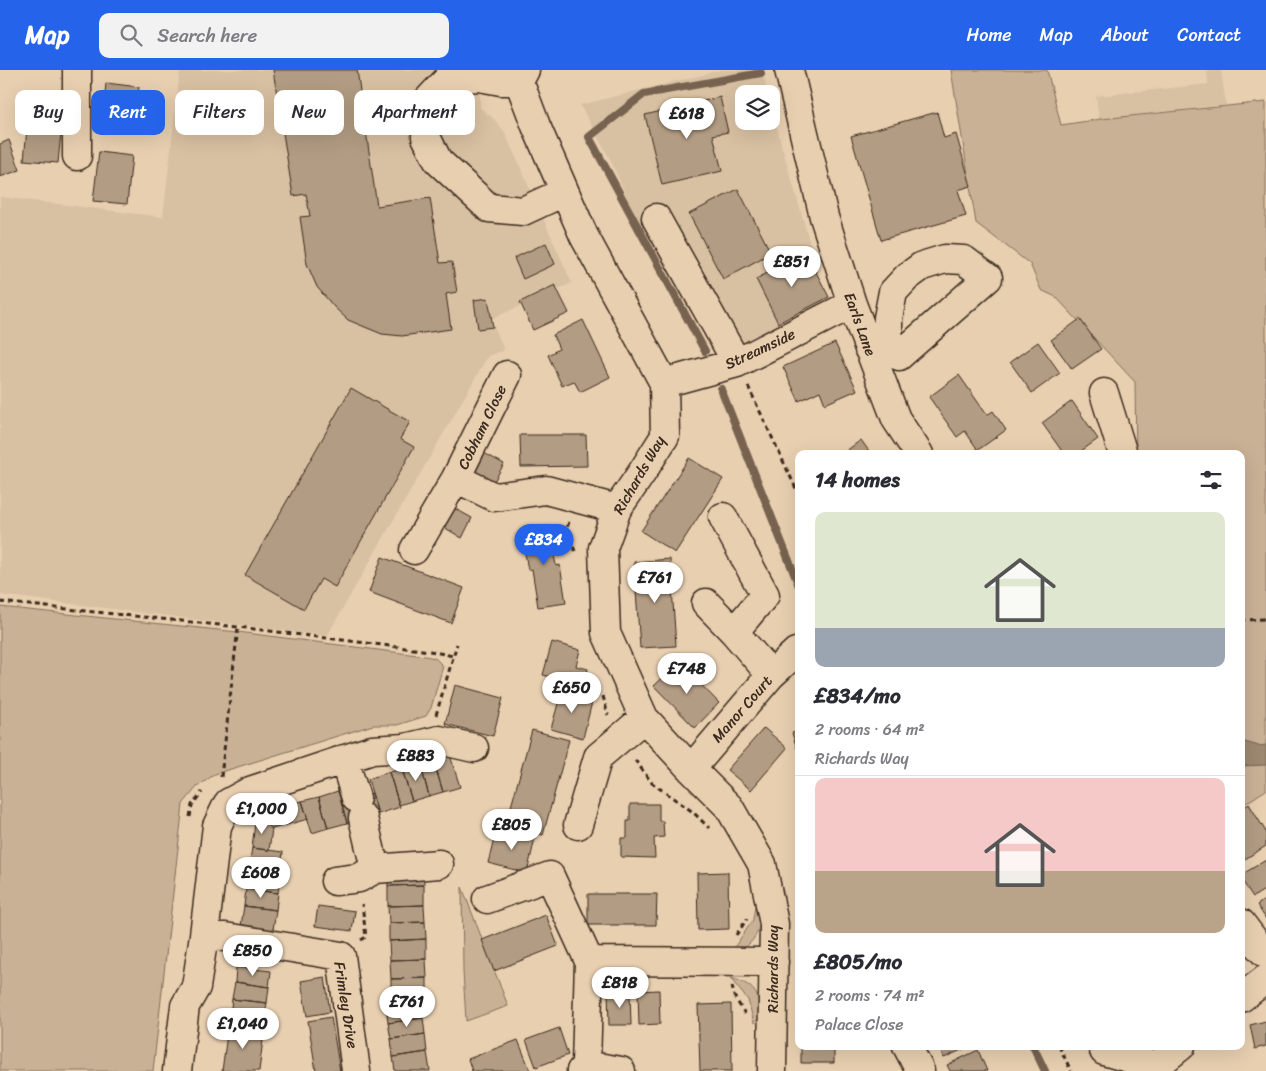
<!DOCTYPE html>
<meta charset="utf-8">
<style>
body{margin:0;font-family:Sriracha,sans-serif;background:#f2f2f3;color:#2b2b33;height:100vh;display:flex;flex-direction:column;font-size:19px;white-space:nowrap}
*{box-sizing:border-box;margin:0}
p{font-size:16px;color:#7c7c81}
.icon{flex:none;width:28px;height:28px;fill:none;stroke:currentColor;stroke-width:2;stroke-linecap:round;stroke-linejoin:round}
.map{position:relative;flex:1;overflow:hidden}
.panel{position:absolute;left:795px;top:380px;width:450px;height:600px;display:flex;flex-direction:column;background:#fff;border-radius:10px;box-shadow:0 5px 20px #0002}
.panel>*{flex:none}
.guide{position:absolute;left:15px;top:20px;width:475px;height:45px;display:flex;gap:10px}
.buttons{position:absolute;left:735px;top:15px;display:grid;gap:10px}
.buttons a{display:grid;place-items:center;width:45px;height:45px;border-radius:10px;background:#fff;box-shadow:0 5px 20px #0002;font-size:25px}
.price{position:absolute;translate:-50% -42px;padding:0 11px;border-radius:18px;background:#fff;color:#222;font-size:16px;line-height:32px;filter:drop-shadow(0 1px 2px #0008)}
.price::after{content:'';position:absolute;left:50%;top:30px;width:15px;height:11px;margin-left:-8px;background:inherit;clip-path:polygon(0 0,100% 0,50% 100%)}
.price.current{background:#2563eb;color:#fff}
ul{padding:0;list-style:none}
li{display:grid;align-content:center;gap:10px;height:265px;padding:0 20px}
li+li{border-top:1px solid #e1e1e2}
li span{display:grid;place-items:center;height:155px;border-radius:10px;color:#555}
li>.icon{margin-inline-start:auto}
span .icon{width:90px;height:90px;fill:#fffc;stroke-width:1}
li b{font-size:21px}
h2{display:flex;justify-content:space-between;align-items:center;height:60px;padding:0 20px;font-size:21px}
.chip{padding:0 18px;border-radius:10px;background:#fff;box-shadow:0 5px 20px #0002;font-size:18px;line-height:45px}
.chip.current{background:#2563eb;color:#fff}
header{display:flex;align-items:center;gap:30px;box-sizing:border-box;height:70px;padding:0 25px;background:#2563eb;color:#fff}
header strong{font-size:24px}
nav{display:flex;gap:28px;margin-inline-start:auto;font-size:18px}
.search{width:350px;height:45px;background:#f2f2f3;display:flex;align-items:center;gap:12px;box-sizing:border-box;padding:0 18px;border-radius:10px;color:#7c7c81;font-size:19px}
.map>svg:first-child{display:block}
</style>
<header>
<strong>Map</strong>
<div class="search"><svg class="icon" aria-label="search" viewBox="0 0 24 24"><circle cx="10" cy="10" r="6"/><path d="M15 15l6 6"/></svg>Search here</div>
<nav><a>Home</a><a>Map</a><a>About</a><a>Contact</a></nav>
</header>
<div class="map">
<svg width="1266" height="1001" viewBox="0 0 1266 1001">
<rect width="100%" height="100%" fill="#e8cfb0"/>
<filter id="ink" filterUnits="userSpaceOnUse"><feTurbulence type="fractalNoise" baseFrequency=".02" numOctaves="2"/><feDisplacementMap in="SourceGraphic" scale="10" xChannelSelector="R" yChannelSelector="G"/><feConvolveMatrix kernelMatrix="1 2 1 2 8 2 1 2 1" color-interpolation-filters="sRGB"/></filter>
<g filter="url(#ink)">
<path fill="#d8c0a2" d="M180,0H480V38L493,48L504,61L572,213L491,249L504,280L488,286L327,566L0,525V127L163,147Z
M722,0H762L768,24H744V51H771V35L782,77L812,180L825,234L713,287V272L688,239L635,145L609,87L580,35Z
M1207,0H1221L1226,35L1099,49L1096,26L1208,14Z"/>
<path fill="#c9b196" stroke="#826e5a" d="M951,0H1047L1061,55L1101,49L1266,32V720L1246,733L1241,727V384H1136L1135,312L1056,227L1041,220L1030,194L976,153Z
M0,537L238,562L425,586L435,588L443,596L431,638L426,646L397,655H373L215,704L197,717L183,734L153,1001H0Z
M462,817L508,936L466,951L463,901Z
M756,828C757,834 760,841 760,847C761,864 750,874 738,884L733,879L753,850Z
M730,908C754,914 761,924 760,948L754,953L748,930Z"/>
<path fill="#9d8871" stroke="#766250" d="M1241,671L1259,676L1266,675V695L1241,696Z"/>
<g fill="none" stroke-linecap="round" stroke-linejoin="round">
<path stroke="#766250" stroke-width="8" d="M705,281L589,67L644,24L761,3
M721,319L799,516
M1033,976L1045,1001"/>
</g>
<path fill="#b29c83" stroke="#3b2a1e" d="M273,0H357L377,136L430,128L440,193L452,192L457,222L446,224L451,259L402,266L382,264L348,250L334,237L317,217L307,194L300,147L310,146L306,124L293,126Z
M106,13L139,17L134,62L102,58Z
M720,27L728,62L713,65L722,101L662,115L645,45Z
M937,42L944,68L956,64L971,116L958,120L966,146L881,170L851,66Z
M27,59L61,62L58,93L24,90Z
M9,70L20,100L0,107V74Z
M99,82L132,86L127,134L93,131Z
M738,119L771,183L723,209L689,144Z
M546,173L555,194L523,209L514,188Z
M806,183L829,227L778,253L756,209Z
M555,215L569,243L533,260L520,232Z
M488,228L493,257L478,259L474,230Z
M1080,249L1101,279L1072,299L1051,270Z
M583,250L610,307L580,322L574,311L562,316L548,285L559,279L553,265Z
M1038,272L1060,303L1032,323L1010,292Z
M835,273L857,320L825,334L820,321L799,331L783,297Z
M959,305L987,345L993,341L1006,360L978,380L965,361L957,367L929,327Z
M351,318L410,352L400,369L414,377L335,517L321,509L304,539L245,505Z
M1072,331L1098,369L1077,384H1064L1042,353Z
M520,365H586L587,396L521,397Z
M861,370L871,384H842Z
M484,383L504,394L493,413L473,402Z
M689,388L723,409L675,483L641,461Z
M452,437L472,448L462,468L442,456Z
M549,456L556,496L560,495L566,533L538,537L532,499L528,500L521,460Z
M382,487L464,518L451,553L369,522Z
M670,489L676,576L640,578L634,492Z
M552,572L580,580L576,596L588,599L584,616L543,605Z
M679,592L719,633L695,658L654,616Z
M455,615L503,628L493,666L445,654Z
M562,619L593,628L583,668L551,659Z
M764,658L787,678L751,720L727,700Z
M532,660L569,670L543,765L506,755Z
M799,661V685L792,663Z
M450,685L460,717L443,722L433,689Z
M433,689L443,722L429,726L420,693Z
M420,693L429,726L412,731L402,699Z
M402,699L412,731L399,735L389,702Z
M389,702L400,737L378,744L368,709Z
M338,721L347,753L328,758L319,727Z
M372,723L378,744L347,753L341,732Z
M319,727L328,758L312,763L302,731Z
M302,731L308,749L272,759L256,744Z
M630,734H659V751H663L664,767L654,768L655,788L621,787V768H627V751H630Z
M1249,734L1266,762V776L1245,789L1241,782V739Z
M256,744L272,759L269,780L252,778Z
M497,758L535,768L527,803L488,793Z
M252,778L283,782L280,805L248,801Z
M1266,790V819L1253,827L1241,809V805Z
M423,798L424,815L388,816L387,799Z
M248,801L280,805L278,823L246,819Z
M728,802L729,859L698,860L697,803Z
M424,815V835L388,836V816Z
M246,819L278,823L276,840L244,836Z
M588,824H657L656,855H588Z
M1266,829V849L1257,835Z
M424,835L425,852L389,853L388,836Z
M244,836L276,840L273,860L241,856Z
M318,836L355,841L352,861L315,856Z
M546,845L558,876L494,901L482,870Z
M425,852L426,869L389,871V853Z
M426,869V889L390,890L389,871Z
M426,889L427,908L391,909L390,890Z
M236,897L271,901L269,917L235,912Z
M325,907L330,942L307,946L301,911Z
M427,908V925L391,926V909Z
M235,912L269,917L267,933L232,929Z
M659,920L660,954L639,955L638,921Z
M630,922L631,955H609L608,923Z
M232,929L267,933L264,950L230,946Z
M420,929L423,948L388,953L386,934Z
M731,934L732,1001H700L698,935Z
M331,947L340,1001H316L308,951Z
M423,948L425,964L391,969L388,953Z
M1266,951V976L1255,979L1250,955Z
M228,957L264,962L259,1001H222Z
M559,958L568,985L536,997L526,970Z
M425,964L427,982L393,987L391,969Z
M518,970L530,1000L526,1001H472L468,989Z
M801,976H834V993H801Z
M938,976H970L944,988Z
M978,980L987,1001H950L947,995Z
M427,982L430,1001H395L393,987Z"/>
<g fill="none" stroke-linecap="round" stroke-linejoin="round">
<defs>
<path id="minor" d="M525,0L519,11L536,56L584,166L664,313L665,366L641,404L617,439L603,478L606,563L644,648L691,699L729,737L762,794L774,854L772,1001
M789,0L824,147L852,234L896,349L919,384
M519,11H501L479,7L448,9L428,30L426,67L438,91L489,138L523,141L564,122
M77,86V0
M656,148L737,293
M869,280L888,266V248L893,222L907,207L922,196L945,189L964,190L988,208L899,286L888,266
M664,313L737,293L852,234
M1104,323L1123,384
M456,408L494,427L546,420L617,439
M723,447L765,525L734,562
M414,480L456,408L507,305
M706,533L734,562L771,605
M344,689L356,728
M691,699L771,605L796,582
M363,748L375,799L439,794
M578,755L598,687L644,648
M335,811L359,808L375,799
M487,829L550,806L589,891L586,995
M1241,853L1259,877L1266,884
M204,865L225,867L341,886L356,1001
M589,891L774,892
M1241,928L1266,909
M907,976L920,1001
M1104,981L1156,996V1001
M1156,996L1181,976
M177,1001L185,936L196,917L204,865L217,756L228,733L250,721L372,680L405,678L439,670L474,678
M581,1001L586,995L621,1001"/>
</defs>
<use href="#minor" stroke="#3b2a1e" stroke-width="31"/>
<path stroke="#3b2a1e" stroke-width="3" stroke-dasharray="5 4" stroke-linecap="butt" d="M748,316L799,425
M569,452L566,460L575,481
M0,532L238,557L430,581L453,586
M1241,550L1266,549
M603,626L608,645
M436,645L457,574
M635,690L652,713L693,742L709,758
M221,707L238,557
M190,747L192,735L202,722
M736,865L747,849
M361,870L366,867L362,834
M732,916L734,926L745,944
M1059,976L1071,1001"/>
<use href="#minor" stroke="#e8cfb0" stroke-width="28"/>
</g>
</g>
<g text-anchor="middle" stroke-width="5" stroke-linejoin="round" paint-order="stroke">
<g font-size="15" fill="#3b2a1e" stroke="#e8cfb0">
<text transform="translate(860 254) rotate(70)" y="5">Earls Lane</text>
<text transform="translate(760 279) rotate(-25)" y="5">Streamside</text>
<text transform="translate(482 357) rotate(-64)" y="5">Cobham Close</text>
<text transform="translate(639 405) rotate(-60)" y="5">Richards Way</text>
<text transform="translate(742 639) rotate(-49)" y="5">Manor Court</text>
<text transform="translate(773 899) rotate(-90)" y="5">Richards Way</text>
<text transform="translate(346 935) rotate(81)" y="5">Frimley Drive</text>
</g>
</g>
</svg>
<div class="buttons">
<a><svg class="icon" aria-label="layers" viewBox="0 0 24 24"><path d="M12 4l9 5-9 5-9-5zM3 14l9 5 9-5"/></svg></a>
</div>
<b class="price" style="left:687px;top:70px">£618</b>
<b class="price" style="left:792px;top:218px">£851</b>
<b class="price current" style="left:544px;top:496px">£834</b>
<b class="price" style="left:655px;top:534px">£761</b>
<b class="price" style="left:687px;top:625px">£748</b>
<b class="price" style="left:572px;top:644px">£650</b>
<b class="price" style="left:416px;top:712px">£883</b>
<b class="price" style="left:262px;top:765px">£1,000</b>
<b class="price" style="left:512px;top:781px">£805</b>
<b class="price" style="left:261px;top:829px">£608</b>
<b class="price" style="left:253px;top:907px">£850</b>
<b class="price" style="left:620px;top:939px">£818</b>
<b class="price" style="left:407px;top:958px">£761</b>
<b class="price" style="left:243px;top:980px">£1,040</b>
<div class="guide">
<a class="chip">Buy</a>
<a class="chip current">Rent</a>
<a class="chip">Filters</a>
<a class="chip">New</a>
<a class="chip">Apartment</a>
</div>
<section class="panel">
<h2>14 homes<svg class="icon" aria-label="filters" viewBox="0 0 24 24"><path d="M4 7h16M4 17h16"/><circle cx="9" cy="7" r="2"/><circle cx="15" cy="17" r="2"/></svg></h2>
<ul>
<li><span style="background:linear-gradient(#dfe7d0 75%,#9aa5b1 0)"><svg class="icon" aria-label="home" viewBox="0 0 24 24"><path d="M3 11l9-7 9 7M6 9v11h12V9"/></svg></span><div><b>£834/mo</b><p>2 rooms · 64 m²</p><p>Richards Way</p></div></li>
<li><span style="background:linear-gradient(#f6c9c9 60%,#b9a48a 0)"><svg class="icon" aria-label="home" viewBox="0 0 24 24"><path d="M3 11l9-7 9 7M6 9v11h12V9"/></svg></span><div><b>£805/mo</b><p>2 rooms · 74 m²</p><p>Palace Close</p></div></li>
</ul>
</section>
</div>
